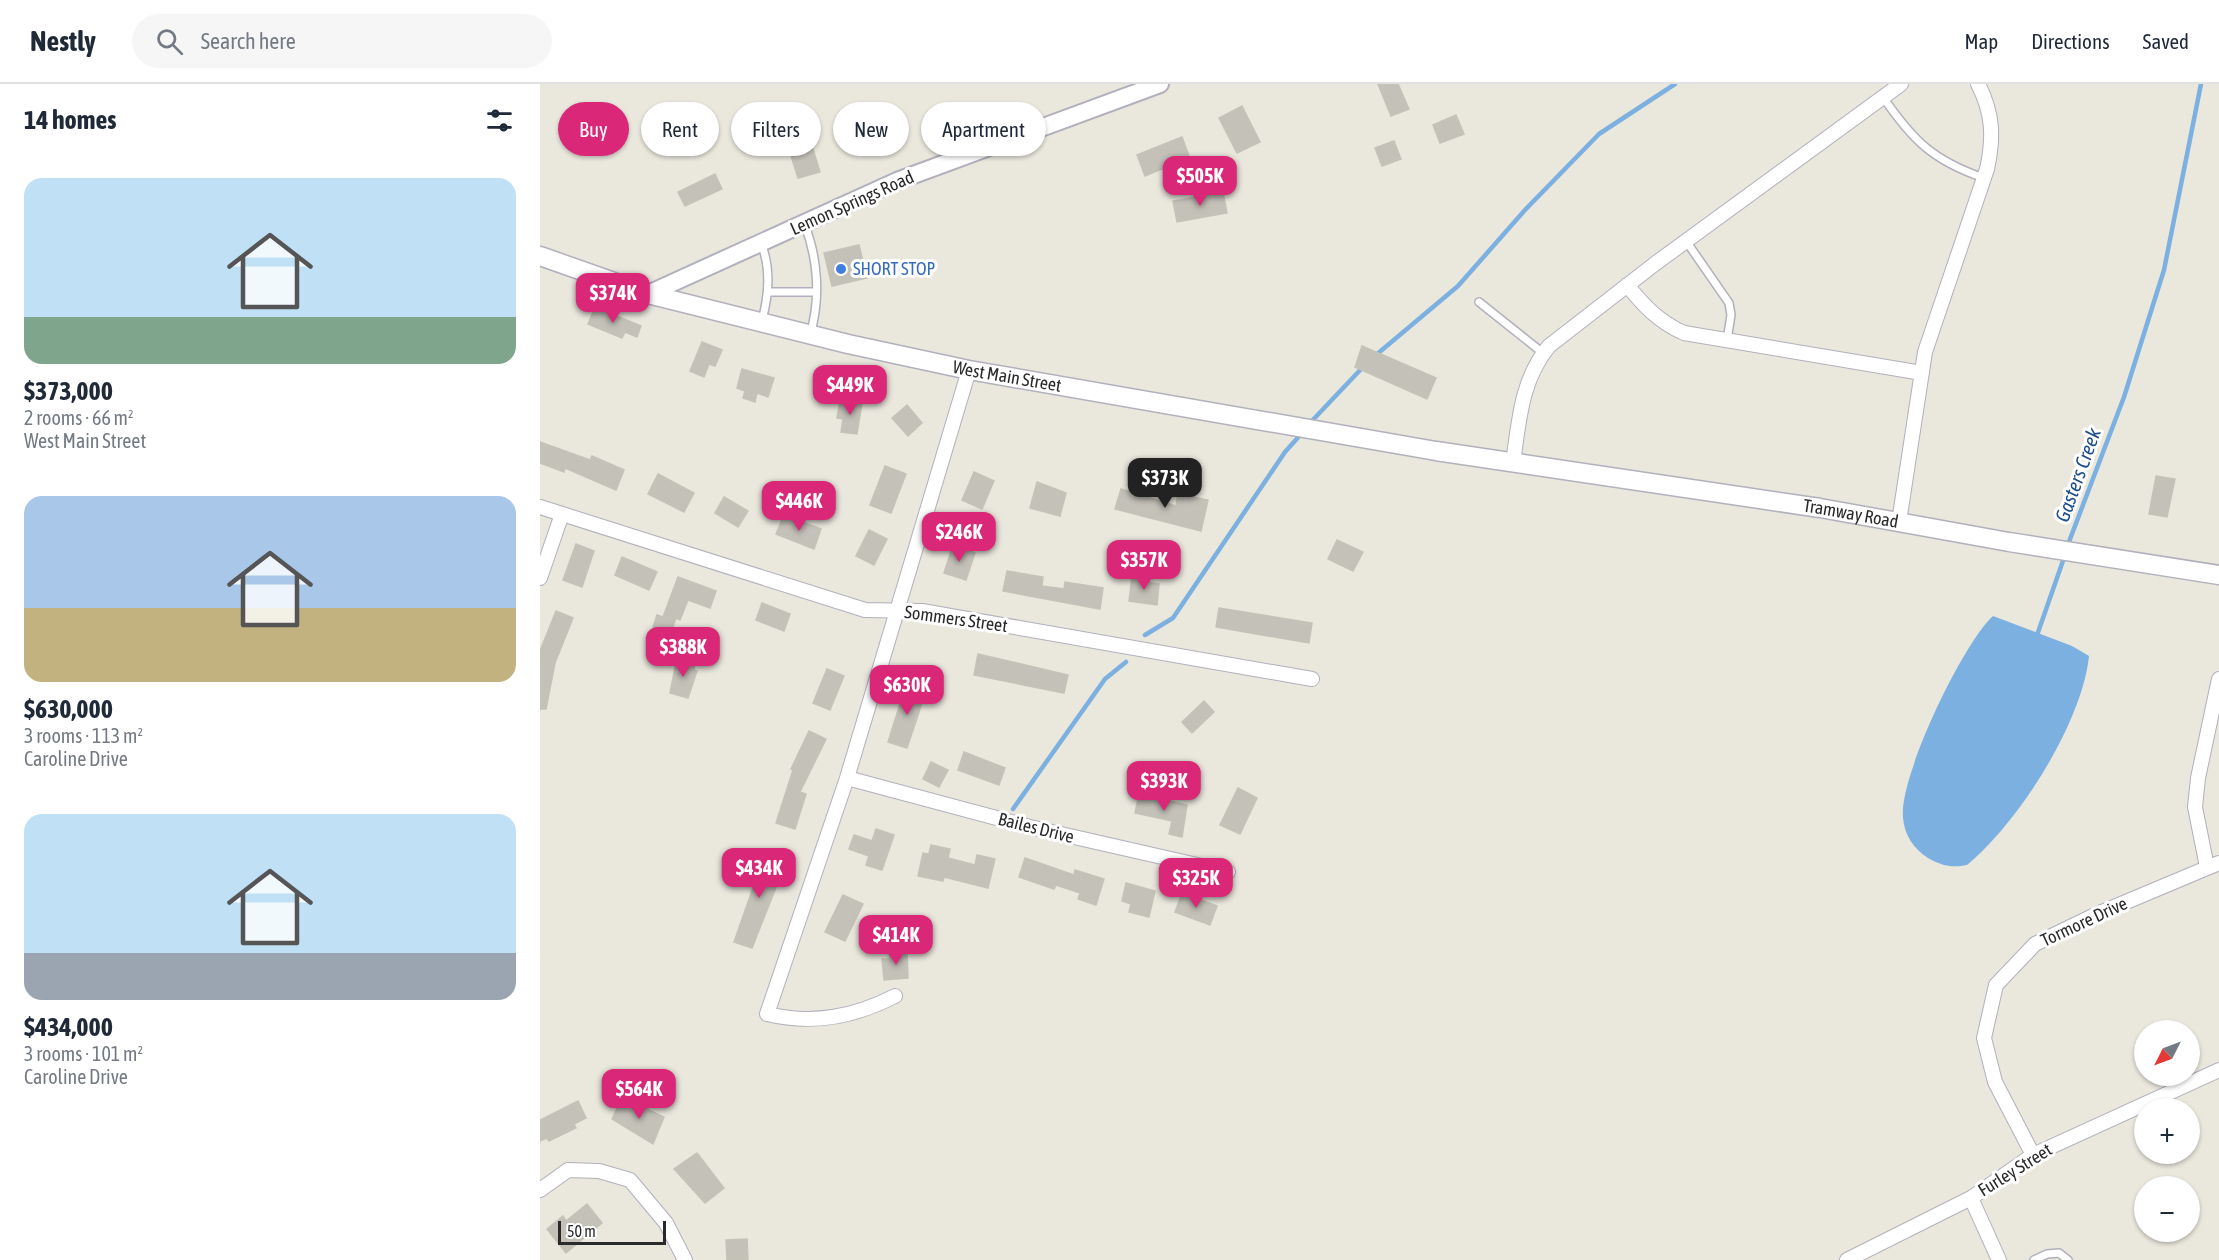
<!DOCTYPE html>
<meta charset="utf-8">
<style>
body{margin:0;font-family:"Asap Condensed",sans-serif;background:#f6f6f7;color:#1f2937;height:100vh;display:flex;flex-direction:column;font-size:22px;white-space:nowrap}
*{box-sizing:border-box;margin:0}
p{font-size:20px;color:#747a83}
.icon{flex:none;width:33px;height:33px;fill:none;stroke:currentColor;stroke-width:2;stroke-linecap:round;stroke-linejoin:round}
.map{position:relative;flex:1;overflow:hidden}
.details{display:flex;flex-direction:column;background:#fff;width:540px}
.details>*{flex:none}
.hud{position:absolute;left:18px;top:18px;width:570px;height:54px;display:flex;gap:12px}
.needle{width:39px;rotate:228deg}
.buttons{position:absolute;left:1594px;top:936px;display:grid;gap:12px}
.buttons a{display:grid;place-items:center;width:66px;height:66px;border-radius:50%;background:#fff;box-shadow:0 2px 4px #0004;font-size:30px}
.scale{position:absolute;left:18px;bottom:15px;width:108px;box-sizing:border-box;padding-left:6px;border:3px solid #2a2a2a;border-top:0;font-size:16px;line-height:21px;white-space:nowrap;color:#2a2a2a;-webkit-text-stroke:4px #fff;paint-order:stroke}
.price{position:absolute;translate:-50% -51px;padding:0 14px;border-radius:12px;background:#db2777;color:#fff;font-size:20px;line-height:39px;filter:drop-shadow(0 2px 3px #0008)}
.price::after{content:'';position:absolute;left:50%;top:36px;width:18px;height:14px;margin-left:-9px;background:inherit;clip-path:polygon(0 0,100% 0,50% 100%)}
.price.selected{background:#222;color:#fff}
ul{padding:0;list-style:none}
li{display:grid;align-content:center;gap:12px;height:318px;padding:0 24px}
li span{display:grid;place-items:center;height:186px;border-radius:18px;color:#555}
li>.icon{margin-inline-start:auto}
span .icon{width:108px;height:108px;fill:#fffc;stroke-width:1}
li b{font-size:26px}
h2{display:flex;justify-content:space-between;align-items:center;height:72px;padding:0 24px;font-size:26px}
.tag{padding:0 21px;border-radius:27px;background:#fff;box-shadow:0 2px 4px #0004;font-size:21px;line-height:54px}
.tag.selected{background:#db2777;color:#fff}
header{display:flex;align-items:center;gap:36px;box-sizing:border-box;height:84px;padding:0 30px;background:#fff;border-bottom:2px solid #e0e1e3}
header strong{font-size:28px}
nav{display:flex;gap:33px;margin-inline-start:auto;font-size:21px}
.search{width:420px;height:54px;background:#f6f6f7;display:flex;align-items:center;gap:15px;box-sizing:border-box;padding:0 21px;border-radius:33px;color:#747a83;font-size:22px}
main{display:flex;flex:1;min-height:0}
.map>svg:first-child{display:block}
</style>
<header>
<strong>Nestly</strong>
<div class="search"><svg class="icon" aria-label="search" viewBox="0 0 24 24"><circle cx="10" cy="10" r="6"/><path d="M15 15l6 6"/></svg>Search here</div>
<nav><a>Map</a><a>Directions</a><a>Saved</a></nav>
</header>
<main>
<section class="details">
<h2>14 homes<svg class="icon" aria-label="filters" viewBox="0 0 24 24"><path d="M4 7h16M4 17h16"/><circle cx="9" cy="7" r="2"/><circle cx="15" cy="17" r="2"/></svg></h2>
<ul>
<li><span style="background:linear-gradient(#bfe0f5 75%,#7fa58c 0)"><svg class="icon" aria-label="home" viewBox="0 0 24 24"><path d="M3 11l9-7 9 7M6 9v11h12V9"/></svg></span><div><b>$373,000</b><p>2 rooms · 66 m²</p><p>West Main Street</p></div></li>
<li><span style="background:linear-gradient(#a9c7e8 60%,#c2b280 0)"><svg class="icon" aria-label="home" viewBox="0 0 24 24"><path d="M3 11l9-7 9 7M6 9v11h12V9"/></svg></span><div><b>$630,000</b><p>3 rooms · 113 m²</p><p>Caroline Drive</p></div></li>
<li><span style="background:linear-gradient(#bfe0f5 75%,#9aa5b1 0)"><svg class="icon" aria-label="home" viewBox="0 0 24 24"><path d="M3 11l9-7 9 7M6 9v11h12V9"/></svg></span><div><b>$434,000</b><p>3 rooms · 101 m²</p><p>Caroline Drive</p></div></li>
</ul>
</section>
<div class="map">
<svg width="1679" height="1176" viewBox="0 0 1679 1176">
<rect width="100%" height="100%" fill="#eae7dd"/>
<path fill="#7bb0e1" d="M1453,532L1532,562L1549,572C1542,639 1479,738 1427,781C1412,784 1402,782 1388,774C1374,765 1364,751 1363,733C1359,693 1423,559 1453,532Z"/>
<g fill="none" stroke-linecap="round" stroke-linejoin="round">
<path stroke="#7bb0e1" stroke-width="4.5" d="M836,271L918,202L985,126L1059,50L1135,0
M769,340L823,283
M1527,463L1584,313L1624,186L1661,0
M605,551L633,534L745,368L762,349
M1495,557L1525,471
M473,725L565,595L586,578"/>
</g>
<path fill="#c3c1b8" stroke="#c5c3b7" stroke-width="1.5" d="M838,0H858L869,25L851,32Z
M702,22L720,58L697,69L679,34Z
M341,25L350,53L332,59L322,32Z
M916,31L924,50L900,59L893,41Z
M269,52L280,88L258,94L247,59Z
M642,53L652,80L626,90L624,84L605,92L597,71Z
M854,57L861,75L842,82L835,64Z
M175,90L182,105L145,122L138,108Z
M683,108L687,129L637,138L633,117Z
M319,161L327,194L292,202L284,169Z
M55,223L101,242L97,253L85,248L82,254L48,240Z
M162,258L182,266L175,282L169,280L164,293L150,287Z
M822,262L896,294L887,315L815,283Z
M202,285L234,294L228,313L217,309L215,318L203,314L205,307L197,304Z
M300,316L322,319L317,350L301,348L303,335L297,334Z
M367,321L382,339L368,352L352,334Z
M0,358L50,376L52,372L84,386L76,406L25,384L24,388L0,379Z
M345,382L366,390L351,429L330,421Z
M434,388L454,397L442,425L422,416Z
M118,390L154,409L144,428L108,410Z
M1616,392L1635,395L1627,433L1609,430Z
M497,398L526,409L520,432L490,424Z
M581,405L636,422L638,410L668,416L661,447L575,425Z
M184,413L208,427L198,443L175,429Z
M244,431L281,445L274,465L236,450Z
M329,446L347,455L334,481L316,472Z
M797,456L823,468L813,487L788,475Z
M36,460L54,467L42,503L23,496Z
M413,461L435,469L426,496L404,489Z
M82,473L117,488L109,506L75,491Z
M467,487L503,493L502,502L524,505L525,498L563,504L560,525L463,507Z
M592,492L606,493L605,498L619,500L617,521L589,517Z
M138,493L176,507L170,524L148,516L140,536L136,534L131,549L113,543L117,531L123,533Z
M222,519L250,530L244,547L216,536Z
M679,524L772,539L769,559L676,543Z
M16,527L33,534L15,579L6,625H0V567Z
M438,570L528,591L524,609L434,591Z
M137,574L155,578L154,586L157,587L148,614L130,609Z
M287,585L304,592L290,626L273,619Z
M366,601L386,607L367,664L348,658Z
M664,617L674,628L652,649L642,638Z
M269,647L286,655L260,708L266,710L255,745L236,739L253,686L251,685Z
M424,668L465,684L459,701L418,686Z
M391,678L408,686L399,703L383,695Z
M698,704L717,714L700,750L680,741Z
M599,710L647,721L642,753L629,750L632,737L595,729Z
M336,745L354,751L342,786L326,781L329,772L309,765L314,751L332,757Z
M391,761L410,765L408,774L435,781L437,771L455,775L448,804L404,793L403,797L378,792L383,769L389,770Z
M225,766L242,773L233,794L239,796L212,864L194,858L214,801L210,800Z
M485,774L534,791L535,786L564,795L556,821L538,815L540,809L516,801L514,805L479,793Z
M586,799L615,807L609,833L589,828L591,820L582,817Z
M642,809L677,822L670,841L635,828Z
M303,811L323,820L305,857L285,848Z
M367,867L368,894L344,896L342,875H350L349,868Z
M81,1016L92,1021L93,1018L124,1033L113,1060L72,1035Z
M38,1017L46,1034L34,1040L36,1044L9,1057L7,1054L0,1057V1036Z
M157,1069L184,1104L165,1119L134,1085Z
M47,1120L62,1139L26,1169L7,1145L23,1132L26,1137Z
M207,1155L208,1176H187L186,1156Z"/>
<g fill="none" stroke-linecap="round" stroke-linejoin="round">
<defs>
<path id="service" d="M1343,13C1373,57 1394,77 1444,94
M264,139C278,174 281,214 270,251
M1146,157L1189,219L1191,231L1187,256
M221,159C231,184 229,211 222,236
M228,208H276
M939,218L1003,269
M1494,1176L1507,1170L1519,1169L1528,1176"/>
<path id="minor" d="M1087,201C1104,222 1119,238 1144,249L1382,289
M973,379C979,337 981,296 1009,262L1116,179L1361,0
M0,423L325,526L382,527L772,595
M1359,438L1385,268L1447,85C1454,53 1453,29 1438,0
M0,494L22,430
M307,694L490,743L688,788
M1667,783L1655,723L1658,694L1679,595
M355,912C314,933 273,941 227,930L307,694L429,286
M1493,1071L1455,998L1444,954L1456,901L1495,860L1555,831L1679,779
M0,1106L28,1086L59,1087L90,1096L126,1139L145,1176
M1431,1114L1459,1176
M1307,1176L1431,1114L1493,1071L1679,986"/>
<path id="tertiary" d="M108,210L357,97L620,0"/>
<g id="secondary">
<path id="s1" d="M0,172L108,210L308,260L429,286L896,367L1280,424L1469,458L1679,491"/>
</g>
</defs>
<use href="#service" stroke="#b1b0bc" stroke-width="10"/>
<use href="#minor" stroke="#b1b0bc" stroke-width="16"/>
<use href="#tertiary" stroke="#b1b0bc" stroke-width="20"/>
<use href="#secondary" stroke="#b1b0bc" stroke-width="21"/>
<use href="#service" stroke="#fff" stroke-width="7"/>
<use href="#minor" stroke="#fff" stroke-width="14"/>
<use href="#tertiary" stroke="#fff" stroke-width="16"/>
<use href="#secondary" stroke="#fff" stroke-width="18"/>
</g>
<circle fill="#3f7fe0" stroke="#fff" stroke-width="2" cx="301" cy="185" r="6"/>
<g text-anchor="middle" stroke-width="6" stroke-linejoin="round" paint-order="stroke">
<g font-size="18" fill="#2a2a2a" stroke="#fff">
<text transform="translate(312 119) rotate(-24)" y="6">Lemon Springs Road</text>
<text dy="6" stroke="none"><textPath href="#s1" startOffset="483">West Main Street</textPath></text>
<text dy="6" stroke="none"><textPath href="#s1" startOffset="1338">Tramway Road</textPath></text>
<text transform="translate(416 535) rotate(8)" y="6">Sommers Street</text>
<text transform="translate(496 744) rotate(14)" y="6">Bailes Drive</text>
<text transform="translate(1544 838) rotate(-25)" y="6">Tormore Drive</text>
<text transform="translate(1475 1086) rotate(-32)" y="6">Furley Street</text>
</g>
<g font-size="18" fill="#366cbe" stroke="#fff" text-anchor="start">
<text x="313" y="191">SHORT STOP</text>
</g>
<g font-size="20" font-style="italic" fill="#1b4d8c" stroke="#fff">
<text transform="translate(1538 391) rotate(-70)" y="7">Gasters Creek</text>
</g>
</g>
</svg>
<div class="buttons">
<a><svg class="needle" viewBox="-14 -14 28 28"><path d="M0-13l5 13h-10z" fill="#e53935"/><path d="M0 13l5-13h-10z" fill="#747a83"/></svg></a>
<a>+</a>
<a>−</a>
</div>
<div class="scale">50 m</div>
<b class="price" style="left:660px;top:123px">$505K</b>
<b class="price" style="left:73px;top:240px">$374K</b>
<b class="price" style="left:310px;top:332px">$449K</b>
<b class="price selected" style="left:625px;top:425px">$373K</b>
<b class="price" style="left:259px;top:448px">$446K</b>
<b class="price" style="left:419px;top:479px">$246K</b>
<b class="price" style="left:604px;top:507px">$357K</b>
<b class="price" style="left:143px;top:594px">$388K</b>
<b class="price" style="left:367px;top:632px">$630K</b>
<b class="price" style="left:624px;top:728px">$393K</b>
<b class="price" style="left:219px;top:815px">$434K</b>
<b class="price" style="left:656px;top:825px">$325K</b>
<b class="price" style="left:356px;top:882px">$414K</b>
<b class="price" style="left:99px;top:1036px">$564K</b>
<div class="hud">
<a class="tag selected">Buy</a>
<a class="tag">Rent</a>
<a class="tag">Filters</a>
<a class="tag">New</a>
<a class="tag">Apartment</a>
</div>
</div>
</main>
